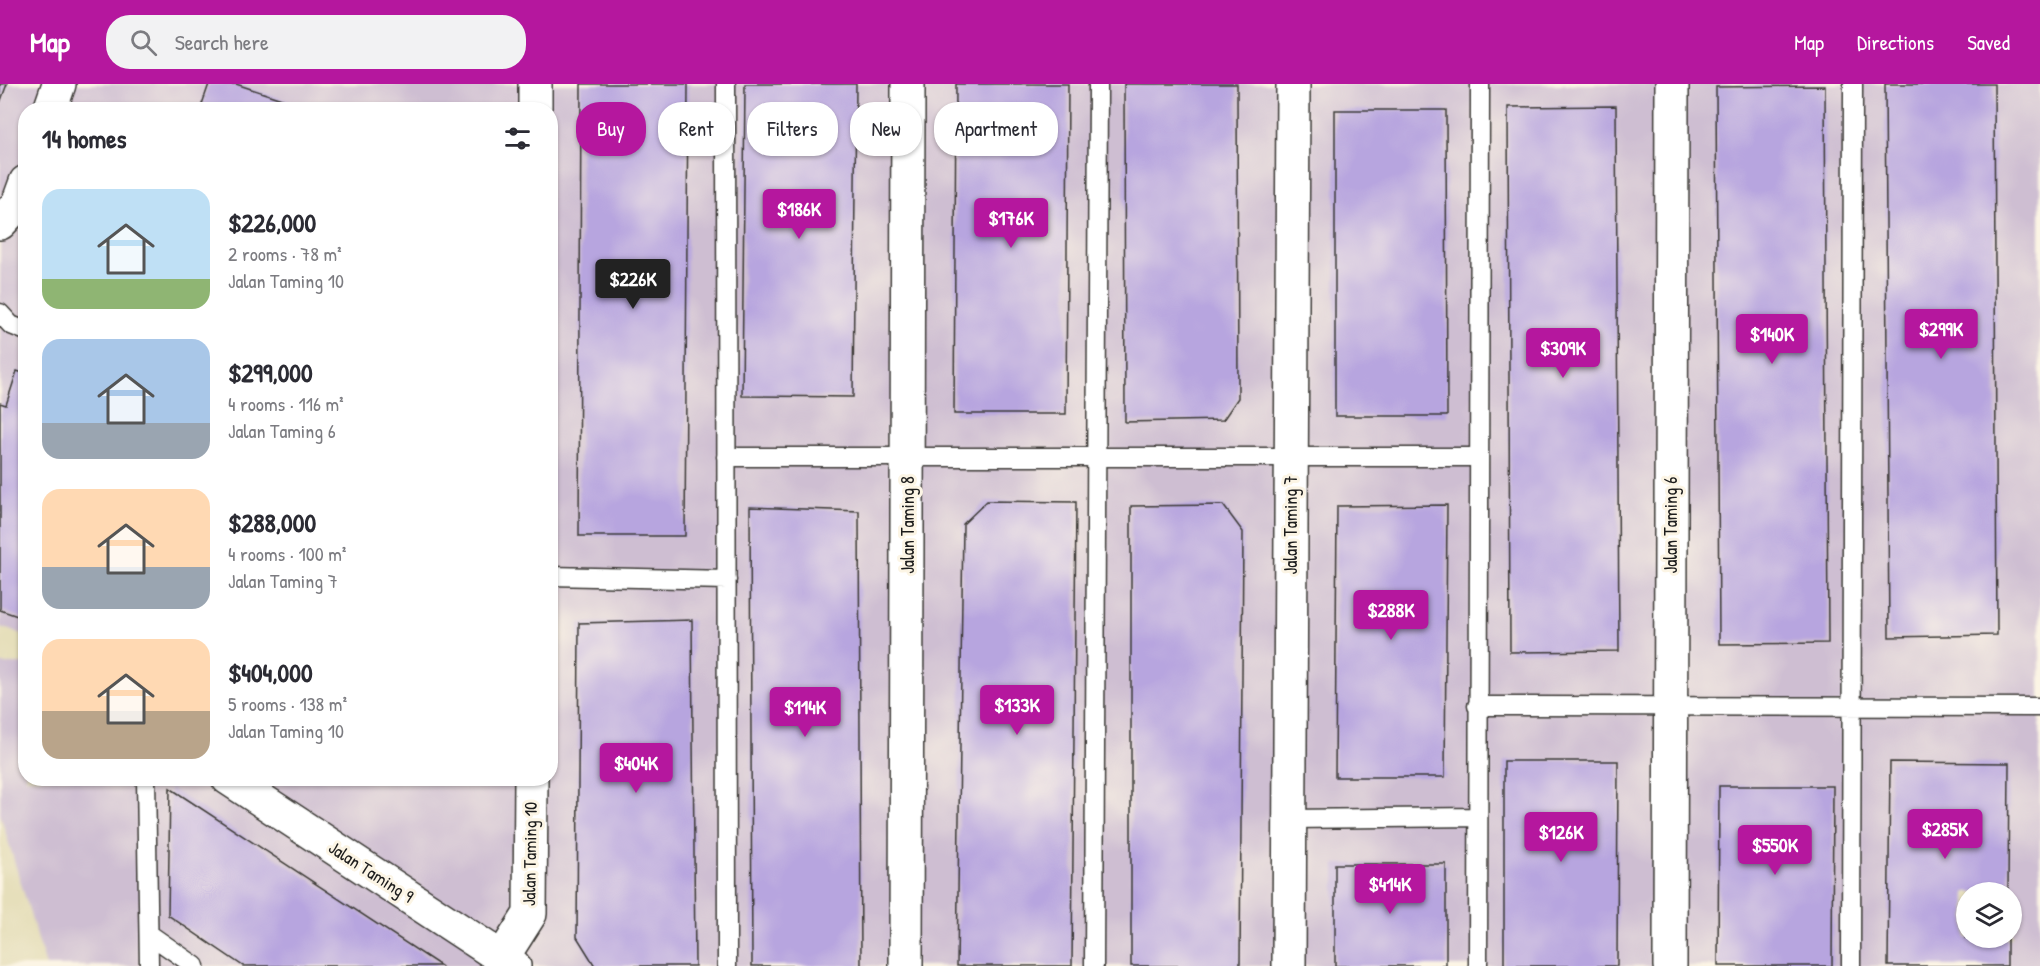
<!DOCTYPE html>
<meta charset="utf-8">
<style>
body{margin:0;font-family:"Patrick Hand",sans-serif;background:#f2f2f3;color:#2b2b33;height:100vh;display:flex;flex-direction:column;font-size:22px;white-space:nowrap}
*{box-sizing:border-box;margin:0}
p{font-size:20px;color:#7c7c81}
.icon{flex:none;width:33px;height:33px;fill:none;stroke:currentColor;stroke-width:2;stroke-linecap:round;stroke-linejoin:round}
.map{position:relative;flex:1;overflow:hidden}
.details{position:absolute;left:18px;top:18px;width:540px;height:684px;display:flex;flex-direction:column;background:#fff;border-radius:24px;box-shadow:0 2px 4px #0004}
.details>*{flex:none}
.guide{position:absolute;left:576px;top:18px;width:570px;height:54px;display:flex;gap:12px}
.buttons{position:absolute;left:1956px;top:798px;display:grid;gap:12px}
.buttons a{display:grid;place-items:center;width:66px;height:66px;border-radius:50%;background:#fff;box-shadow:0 2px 4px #0004;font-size:30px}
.price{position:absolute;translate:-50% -51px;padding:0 14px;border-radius:6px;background:#b5179e;color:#fff;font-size:20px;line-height:39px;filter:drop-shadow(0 2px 3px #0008)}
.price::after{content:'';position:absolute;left:50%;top:36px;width:18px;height:14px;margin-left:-9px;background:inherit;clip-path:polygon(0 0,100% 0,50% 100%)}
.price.on{background:#222;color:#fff}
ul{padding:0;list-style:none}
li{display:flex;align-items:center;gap:18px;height:150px;padding:0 24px}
li span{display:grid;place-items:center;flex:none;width:168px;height:120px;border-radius:18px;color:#555}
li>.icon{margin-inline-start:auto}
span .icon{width:72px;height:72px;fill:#fffc;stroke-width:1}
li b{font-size:26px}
h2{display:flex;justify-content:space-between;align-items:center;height:72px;padding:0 24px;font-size:26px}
.tag{padding:0 21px;border-radius:24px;background:#fff;box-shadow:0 2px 4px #0004;font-size:21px;line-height:54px}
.tag.on{background:#b5179e;color:#fff}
header{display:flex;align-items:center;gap:36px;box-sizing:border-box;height:84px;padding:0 30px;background:#b5179e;color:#fff}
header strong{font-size:28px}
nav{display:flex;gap:33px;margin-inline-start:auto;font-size:21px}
.search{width:420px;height:54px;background:#f2f2f3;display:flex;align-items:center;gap:15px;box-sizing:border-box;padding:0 21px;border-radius:24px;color:#7c7c81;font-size:22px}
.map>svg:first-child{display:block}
</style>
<header>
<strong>Map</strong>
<div class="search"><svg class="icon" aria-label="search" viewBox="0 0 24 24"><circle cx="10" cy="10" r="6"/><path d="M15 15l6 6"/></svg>Search here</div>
<nav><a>Map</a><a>Directions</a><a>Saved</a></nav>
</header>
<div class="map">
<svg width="2040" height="882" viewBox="0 0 2040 882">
<rect width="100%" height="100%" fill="#fcf5e5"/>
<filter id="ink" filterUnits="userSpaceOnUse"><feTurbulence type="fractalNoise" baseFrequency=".0167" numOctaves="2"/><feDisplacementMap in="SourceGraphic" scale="12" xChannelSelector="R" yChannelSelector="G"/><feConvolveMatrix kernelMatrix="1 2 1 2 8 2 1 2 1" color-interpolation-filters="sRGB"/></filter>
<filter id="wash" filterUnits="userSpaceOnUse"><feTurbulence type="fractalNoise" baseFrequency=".008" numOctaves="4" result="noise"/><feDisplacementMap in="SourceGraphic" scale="24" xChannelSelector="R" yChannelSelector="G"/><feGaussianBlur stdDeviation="1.35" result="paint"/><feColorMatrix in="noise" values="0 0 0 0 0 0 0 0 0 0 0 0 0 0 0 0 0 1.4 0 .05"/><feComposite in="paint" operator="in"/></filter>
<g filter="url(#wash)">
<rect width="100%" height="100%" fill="#e6dfbb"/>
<path fill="#cebed2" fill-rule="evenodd" d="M0,0H2040V882H46L0,730V580H25L26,694H550V26H26L25,551L0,543ZM1966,808H2012V854H1966Z"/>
<g id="blocks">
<path fill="#b7a5df" d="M0,0H7L0,19Z
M209,0H236L309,24L200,26Z
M581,0H688L685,452H579Z
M745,0H856L853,313L742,312Z
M956,0H1068L1066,330H954Z
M1124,0H1237L1238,314L1223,336L1125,338Z
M1885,0H1994L1997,551L1889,553Z
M1825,2L1828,559L1719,560L1716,3Z
M1616,22L1619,567L1510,568L1508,23Z
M1335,26H1446L1447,332H1335Z
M17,287L26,290V535L0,526V319L6,321Z
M987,417L1076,418L1072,882H957L963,440Z
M1223,421L1243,448L1240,882H1131V422Z
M1447,421L1445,693H1335L1337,422Z
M750,423L859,427L861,882H752Z
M692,536L695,882H595L577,853L579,539Z
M1504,677H1618L1617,882H1504Z
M1890,678L2009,679L2008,808H1966V854H2007V882H1888Z
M1719,702H1833L1832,882H1718Z
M170,704L441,882H243L168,831Z
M1335,780H1446V882H1335Z"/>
</g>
</g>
<g filter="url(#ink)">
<use href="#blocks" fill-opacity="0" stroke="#3a3934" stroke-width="1.5"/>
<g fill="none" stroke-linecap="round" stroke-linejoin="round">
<defs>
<path id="lane" d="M726,0L727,882
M0,229L11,241L26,247
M726,373H1478
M550,492L727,496
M1477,622L2040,623
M146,694L149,882
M1290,735L1477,733
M149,850L195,882
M1094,882L1098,0
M1478,882L1480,0
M1851,882L1853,0"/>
<path id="street" d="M50,26L59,0
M535,26V0
M0,139L18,120L26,98
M228,694L514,882
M502,874L530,830L531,694
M906,882L908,0
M1289,882L1293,0
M1670,882L1672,0"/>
</defs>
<use href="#lane" stroke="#3a3934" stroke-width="21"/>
<use href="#street" stroke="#3a3934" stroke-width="36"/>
<use href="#lane" stroke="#fff" stroke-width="18"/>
<use href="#street" stroke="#fff" stroke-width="33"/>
</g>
</g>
<g text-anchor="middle" stroke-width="6" stroke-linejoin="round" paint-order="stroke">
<g font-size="18" fill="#1c1c1c" stroke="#fcf5e5">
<text transform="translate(908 441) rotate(-90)" y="6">Jalan Taming 8</text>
<text transform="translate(1291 441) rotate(-90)" y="6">Jalan Taming 7</text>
<text transform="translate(1671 441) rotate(-90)" y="6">Jalan Taming 6</text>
<text transform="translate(530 770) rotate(-89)" y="6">Jalan Taming 10</text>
<text transform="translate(371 788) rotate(33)" y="6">Jalan Taming 9</text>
</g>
</g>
</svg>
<div class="buttons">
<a><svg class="icon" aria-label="layers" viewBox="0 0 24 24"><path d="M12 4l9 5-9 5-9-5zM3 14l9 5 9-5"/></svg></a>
</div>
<b class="price" style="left:799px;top:156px">$186K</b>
<b class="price" style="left:1011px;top:165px">$176K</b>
<b class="price on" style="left:633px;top:226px">$226K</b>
<b class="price" style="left:1941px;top:276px">$299K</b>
<b class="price" style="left:1772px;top:281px">$140K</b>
<b class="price" style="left:1563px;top:295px">$309K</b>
<b class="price" style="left:1391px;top:557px">$288K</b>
<b class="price" style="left:1017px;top:652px">$133K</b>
<b class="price" style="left:805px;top:654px">$114K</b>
<b class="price" style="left:636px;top:710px">$404K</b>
<b class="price" style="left:1945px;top:776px">$285K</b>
<b class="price" style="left:1561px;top:779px">$126K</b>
<b class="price" style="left:1775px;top:792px">$550K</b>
<b class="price" style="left:1390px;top:831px">$414K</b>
<div class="guide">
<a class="tag on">Buy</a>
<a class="tag">Rent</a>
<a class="tag">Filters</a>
<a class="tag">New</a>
<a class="tag">Apartment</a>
</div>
<section class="details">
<h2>14 homes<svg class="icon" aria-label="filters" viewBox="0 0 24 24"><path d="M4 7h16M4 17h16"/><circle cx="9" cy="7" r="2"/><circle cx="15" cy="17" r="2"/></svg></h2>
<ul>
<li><span style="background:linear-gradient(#bfe0f5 75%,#8fb573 0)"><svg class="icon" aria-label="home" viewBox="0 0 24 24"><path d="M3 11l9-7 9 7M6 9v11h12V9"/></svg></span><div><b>$226,000</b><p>2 rooms · 78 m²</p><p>Jalan Taming 10</p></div></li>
<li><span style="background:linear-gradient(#a9c7e8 70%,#9aa5b1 0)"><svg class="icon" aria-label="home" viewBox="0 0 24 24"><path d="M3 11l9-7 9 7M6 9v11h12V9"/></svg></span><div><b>$299,000</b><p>4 rooms · 116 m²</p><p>Jalan Taming 6</p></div></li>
<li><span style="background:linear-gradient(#ffd9b3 65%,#9aa5b1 0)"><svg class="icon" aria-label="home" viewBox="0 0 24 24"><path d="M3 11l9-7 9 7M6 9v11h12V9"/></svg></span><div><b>$288,000</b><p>4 rooms · 100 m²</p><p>Jalan Taming 7</p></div></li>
<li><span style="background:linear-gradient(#ffd9b3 60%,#b9a48a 0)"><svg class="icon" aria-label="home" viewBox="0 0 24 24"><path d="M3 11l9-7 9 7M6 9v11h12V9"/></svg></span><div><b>$404,000</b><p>5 rooms · 138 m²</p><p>Jalan Taming 10</p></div></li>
</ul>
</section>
</div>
